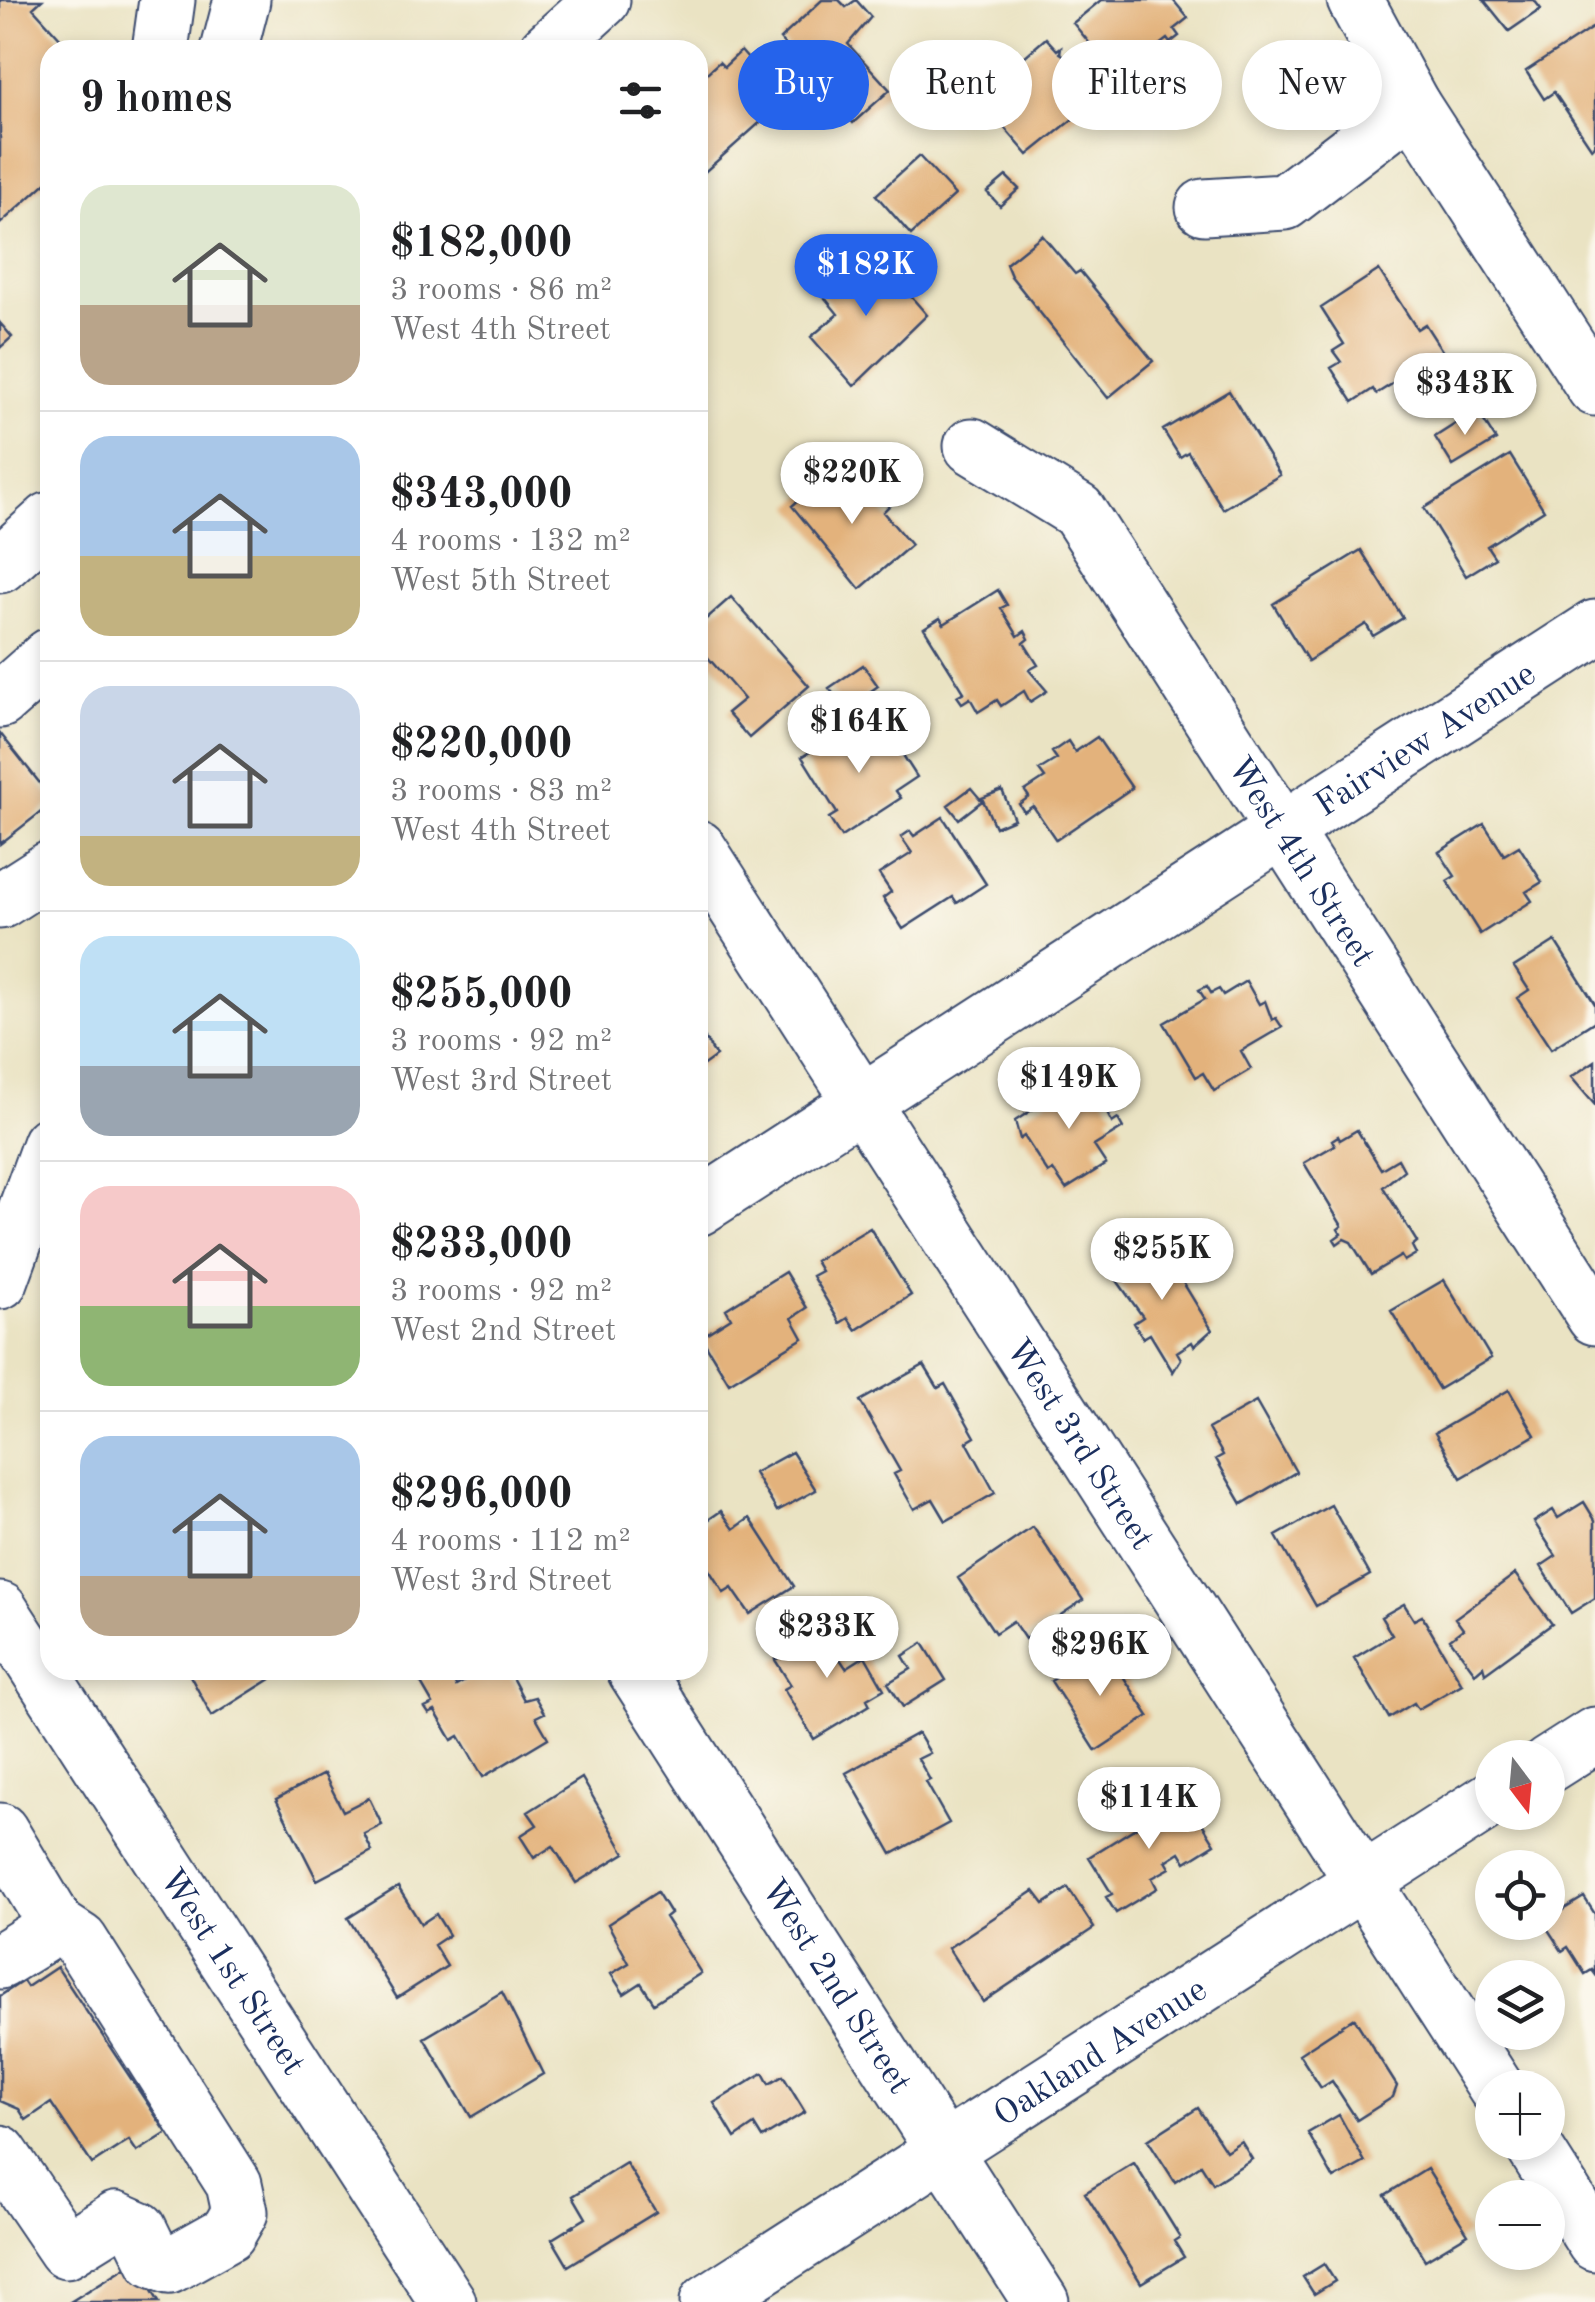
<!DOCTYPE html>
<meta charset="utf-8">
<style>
body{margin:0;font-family:"Old Standard TT",serif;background:#f2f2f2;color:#202124;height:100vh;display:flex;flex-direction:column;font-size:38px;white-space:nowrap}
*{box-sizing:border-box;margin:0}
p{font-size:32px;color:#757577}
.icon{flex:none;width:55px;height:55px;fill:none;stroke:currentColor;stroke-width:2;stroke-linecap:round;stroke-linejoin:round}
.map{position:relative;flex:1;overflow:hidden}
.panel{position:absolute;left:40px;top:40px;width:668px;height:1640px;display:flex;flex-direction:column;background:#fff;border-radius:30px;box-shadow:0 5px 15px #0003}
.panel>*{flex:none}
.banner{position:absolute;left:738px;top:40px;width:708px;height:90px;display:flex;gap:20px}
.needle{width:65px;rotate:164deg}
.tools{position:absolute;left:1475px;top:1740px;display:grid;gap:20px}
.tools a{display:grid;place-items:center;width:90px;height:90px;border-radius:50%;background:#fff;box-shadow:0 5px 15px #0003;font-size:50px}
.price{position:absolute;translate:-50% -85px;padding:0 22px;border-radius:35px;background:#fff;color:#222;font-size:32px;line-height:65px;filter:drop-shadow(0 2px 5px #0008)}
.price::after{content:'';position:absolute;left:50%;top:60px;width:30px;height:22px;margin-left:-15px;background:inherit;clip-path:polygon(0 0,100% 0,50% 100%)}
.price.active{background:#2563eb;color:#fff}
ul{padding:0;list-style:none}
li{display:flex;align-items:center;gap:30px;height:250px;padding:0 40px}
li+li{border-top:2px solid #e0e0e0}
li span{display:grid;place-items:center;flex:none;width:280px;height:200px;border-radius:30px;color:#555}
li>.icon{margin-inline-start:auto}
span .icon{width:120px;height:120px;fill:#fffc;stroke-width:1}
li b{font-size:42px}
h2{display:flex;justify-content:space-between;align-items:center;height:120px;padding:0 40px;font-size:42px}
.tag{padding:0 35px;border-radius:45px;background:#fff;box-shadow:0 5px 15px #0003;font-size:35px;line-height:90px}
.tag.active{background:#2563eb;color:#fff}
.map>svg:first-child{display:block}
</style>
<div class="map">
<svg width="1595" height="2302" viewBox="0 0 1595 2302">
<rect width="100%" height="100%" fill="#fbf7ec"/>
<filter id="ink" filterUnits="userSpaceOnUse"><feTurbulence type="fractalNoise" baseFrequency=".01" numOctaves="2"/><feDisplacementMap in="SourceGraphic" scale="20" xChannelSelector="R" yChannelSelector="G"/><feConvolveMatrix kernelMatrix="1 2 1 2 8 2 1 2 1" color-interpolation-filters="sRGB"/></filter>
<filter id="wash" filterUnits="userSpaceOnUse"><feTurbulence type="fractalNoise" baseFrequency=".0048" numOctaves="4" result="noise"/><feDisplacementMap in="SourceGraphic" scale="40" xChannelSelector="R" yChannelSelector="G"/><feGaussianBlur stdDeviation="2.25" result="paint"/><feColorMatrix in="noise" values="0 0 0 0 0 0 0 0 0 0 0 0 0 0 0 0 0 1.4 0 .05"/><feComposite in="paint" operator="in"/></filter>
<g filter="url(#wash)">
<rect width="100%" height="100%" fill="#eae3c3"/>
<g id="blocks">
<path fill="#e3b27c" d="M0,0H42L33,8L71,50H50V179L0,224Z
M822,0H839L846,7L856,0L871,17L848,44L890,90L853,123L825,90L819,95L787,59L793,54L780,39Z
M1101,0H1173L1188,18L1174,29L1179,36L1170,43L1167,39L1150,52L1147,49L1115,74L1073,23Z
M1484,0H1534L1541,9L1509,31Z
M1595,26V146L1592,149L1554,92L1544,99L1526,71Z
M1046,38L1057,50L1061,47L1060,53L1071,60L1067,64L1099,98L1028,155L985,105L1017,77L1011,71L1018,65L1013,60L1019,53L1023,58Z
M741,51L778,93L757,112L764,119L698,178V81L719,62L724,67Z
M919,156L955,195L911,235L876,195Z
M1006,176L1019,189L1000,206L987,192Z
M1042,235L1075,274L1080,271L1153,361L1108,398L1011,276L1006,264Z
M861,256L879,276L887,269L896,279L900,276L905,282L901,285L927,315L854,386L811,337L838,314L820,292Z
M1379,270L1417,329L1425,324L1443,352L1376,394L1373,389L1353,402L1331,368L1341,362L1333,351L1344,344L1321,308Z
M0,323L12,337L0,348Z
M1229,391L1280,475L1223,509L1188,452L1180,457L1163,430Z
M1477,410L1496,440L1453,466L1435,437Z
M1510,455L1544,510L1487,546L1495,558L1466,576L1424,508Z
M837,467L859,492L864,486L877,501L883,497L890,505L883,512L911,545L860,589L792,506Z
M1361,550L1403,618L1373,636L1366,624L1308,661L1273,604Z
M998,590L1007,605L1001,608L1018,636L1025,631L1029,639L1024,643L1038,665L1029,670L1047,691L1030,702L1024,691L1001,706L997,700L978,712L970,698L962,703L957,696L964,692L924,628L940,618L944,624Z
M731,597L809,686L749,738L727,713L744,699L698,646V626Z
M863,665L878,686L864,696L870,704L862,709L858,703L846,711L829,688Z
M852,725L865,743L887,730L917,777L896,791L901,798L841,837L829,818L837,813L802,757Z
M0,733L50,796V805L0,844Z
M1097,737L1132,788L1056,840L1033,806L1024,812L1019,804L1029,797L1025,791L1045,778L1039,770L1057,759L1052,752L1068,741L1075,752Z
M971,788L982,801L959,819L948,805Z
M1002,790L1014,819L995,827L982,798Z
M943,817L986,884L957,903L953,897L903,929L883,898L891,892L879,874L912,853L901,837L910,831L914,836Z
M1484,824L1504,855L1519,846L1542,882L1526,892L1532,901L1480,934L1447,881L1455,876L1439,852Z
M1555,941L1595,1004V1021L1551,1049L1517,998L1529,990L1514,967Z
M1246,981L1259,1004L1265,1001L1272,1020L1276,1018L1282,1027L1241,1051L1251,1069L1214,1091L1203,1073L1196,1077L1164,1023L1205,999L1199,990L1207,986L1211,993L1219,989L1223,995Z
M698,1028L716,1056L698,1069Z
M1595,1061V1105L1571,1077Z
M1070,1080L1075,1086L1083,1080L1092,1095L1100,1091L1114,1112L1108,1115L1112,1123L1118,1119L1123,1128L1094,1146L1106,1164L1066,1189L1053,1170L1048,1173L1024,1136L1020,1139L1015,1121L1064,1089L1061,1085Z
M1357,1130L1381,1169L1398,1159L1404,1170L1383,1187L1417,1242L1412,1246L1416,1254L1404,1261L1401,1256L1371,1274L1351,1242L1344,1239L1337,1244L1334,1239L1341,1234L1338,1229L1342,1226L1304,1163L1335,1145L1332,1140L1338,1136L1340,1140Z
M870,1228L911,1295L856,1330L848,1318L840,1323L812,1276L821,1271L815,1261Z
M1159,1243L1212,1330L1194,1346L1192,1342L1177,1352L1181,1359L1173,1372L1150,1334L1143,1338L1134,1323L1143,1317L1111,1272Z
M785,1272L807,1308L792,1318L803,1338L729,1383L701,1337L731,1318L726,1309Z
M1444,1280L1491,1358L1439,1389L1391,1311Z
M924,1365L938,1388L945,1384L975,1437L967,1442L995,1493L946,1521L933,1499L914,1509L894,1474L900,1471L860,1401Z
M1509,1390L1535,1435L1461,1478L1435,1433Z
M1256,1402L1296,1472L1242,1504L1216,1459L1223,1455L1208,1429Z
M792,1452L816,1490L777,1511L754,1473Z
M1584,1502L1595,1520V1598L1571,1613L1541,1566L1556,1556L1534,1522L1553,1510L1558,1518Z
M1331,1505L1370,1575L1316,1606L1276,1536Z
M721,1511L734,1529L750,1518L794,1586L750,1614L732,1588L724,1593L698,1553V1527Z
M1033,1527L1083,1600L1025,1639L1013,1621L995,1633L958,1578Z
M1515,1574L1552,1624L1485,1673L1483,1666L1475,1673L1450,1639L1463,1629L1455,1618Z
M1404,1604L1414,1620L1422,1616L1462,1684L1418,1709L1414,1703L1389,1718L1354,1658L1392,1635L1381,1617Z
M839,1622L852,1643L836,1653L846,1668L865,1656L884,1689L867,1699L870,1705L814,1739L784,1689L791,1685L775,1660Z
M923,1643L946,1680L903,1707L888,1683L911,1669L903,1656Z
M1104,1647L1149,1716L1096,1751L1051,1681Z
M187,1670H285L212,1716Z
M437,1670H447L456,1686L484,1670H508L524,1700L535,1697L544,1713L536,1717L548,1738L483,1777L459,1736L452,1740L435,1711L429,1714L425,1708L433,1704L419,1680Z
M918,1733L930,1753L918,1759L930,1780L926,1782L949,1823L892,1854L846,1773Z
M324,1774L343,1811L369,1798L382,1825L364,1834L372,1851L317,1880L276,1799Z
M582,1778L625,1853L576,1883L553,1846L534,1858L520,1836L537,1825L528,1812Z
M1162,1799L1172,1815L1190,1804L1215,1844L1186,1862L1180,1852L1166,1861L1170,1868L1152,1878L1157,1888L1116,1913L1106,1897L1112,1894L1089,1857L1140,1825L1134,1815Z
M398,1887L421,1924L436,1914L449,1935L434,1945L447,1966L397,1998L348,1918Z
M1068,1888L1094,1928L983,2002L948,1948L1034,1891L1044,1904Z
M657,1892L670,1913L665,1917L701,1973L654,2003L641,1983L624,1994L611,1974L629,1963L608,1924Z
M1584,1897L1595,1914V1974L1592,1970L1585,1974L1568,1947L1562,1951L1543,1922Z
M57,1967L167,2133L137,2152L129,2140L92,2164L51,2103L26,2120L19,2109L0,2101V1996L23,1981L27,1987Z
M502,1992L543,2074L471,2117L424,2038Z
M1354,2018L1397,2086L1393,2097L1357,2120L1332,2081L1321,2088L1299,2054Z
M763,2073L769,2084L783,2076L805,2112L762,2138L754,2125L735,2138L714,2103Z
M1198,2108L1226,2151L1241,2141L1252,2159L1213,2184L1201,2165L1175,2182L1148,2140Z
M1339,2115L1365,2162L1334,2179L1308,2133Z
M626,2163L656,2212L568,2266L552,2239L586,2218L573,2196Z
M1134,2163L1180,2237L1174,2241L1184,2257L1141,2283L1085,2193Z
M1427,2169L1468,2234L1425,2260L1385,2195Z
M134,2262L159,2302H70Z
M1324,2264L1335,2281L1314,2294L1303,2277Z"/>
</g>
</g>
<g filter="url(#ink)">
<use href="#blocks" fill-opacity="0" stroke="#3a4a6d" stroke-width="2.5"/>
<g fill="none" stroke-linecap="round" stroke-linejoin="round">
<defs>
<g id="minor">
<path d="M1355,0L1412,105L1595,388"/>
<path d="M160,50L167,0"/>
<path d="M229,50L242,0"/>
<path d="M547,50L602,0"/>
<path d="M1204,207L1285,202L1412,105"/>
<path id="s1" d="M972,446L1078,511L1595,1317"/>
<path d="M0,565L50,520"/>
<path d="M0,700L50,656"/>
<path id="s2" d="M698,848L1496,2088"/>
<path d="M0,901L50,869"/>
<path id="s3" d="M698,1208L1595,628"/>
<path d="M0,1281L50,1144"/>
<path id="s4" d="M0,1610L448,2302"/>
<path id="s5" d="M635,1670L1041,2302"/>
<path d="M1548,1765L1595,1735"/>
<path d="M0,1831L57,1926"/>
<path d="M0,1961L57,1926L80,1941L234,2184L240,2212L228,2233L169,2266L154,2260L139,2229L116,2219L66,2250L0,2153"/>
<path d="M1531,2142L1595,2243"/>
<path id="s6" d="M708,2302L1492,1799"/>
</g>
</defs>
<use href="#minor" stroke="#3a4a6d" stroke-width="59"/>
<use href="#minor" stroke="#fff" stroke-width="55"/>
</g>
</g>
<g text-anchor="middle" stroke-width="9" stroke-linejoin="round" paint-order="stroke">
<g font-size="35" fill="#1b2f5e" stroke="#fbf7ec">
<text dy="12" stroke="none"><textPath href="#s3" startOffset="865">Fairview Avenue</textPath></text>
<text dy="12" stroke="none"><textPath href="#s1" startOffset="540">West 4th Street</textPath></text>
<text dy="12" stroke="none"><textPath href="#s2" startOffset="708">West 3rd Street</textPath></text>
<text dy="12" stroke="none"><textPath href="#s4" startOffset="430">West 1st Street</textPath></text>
<text dy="12" stroke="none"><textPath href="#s5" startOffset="375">West 2nd Street</textPath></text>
<text dy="12" stroke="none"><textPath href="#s6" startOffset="465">Oakland Avenue</textPath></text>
</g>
</g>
</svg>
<div class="tools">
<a><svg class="needle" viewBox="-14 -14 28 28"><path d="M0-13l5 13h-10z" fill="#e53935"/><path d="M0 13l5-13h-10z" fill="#757577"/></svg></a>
<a><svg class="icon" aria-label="locate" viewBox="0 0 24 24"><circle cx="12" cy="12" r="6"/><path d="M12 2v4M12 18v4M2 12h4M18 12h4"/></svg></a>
<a><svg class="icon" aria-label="layers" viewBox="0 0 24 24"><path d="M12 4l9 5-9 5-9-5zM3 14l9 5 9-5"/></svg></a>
<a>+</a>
<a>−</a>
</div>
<b class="price active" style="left:866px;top:319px">$182K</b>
<b class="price" style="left:1465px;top:438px">$343K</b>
<b class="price" style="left:852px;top:527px">$220K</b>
<b class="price" style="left:859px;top:776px">$164K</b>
<b class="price" style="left:1069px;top:1132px">$149K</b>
<b class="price" style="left:1162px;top:1303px">$255K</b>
<b class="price" style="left:827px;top:1681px">$233K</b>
<b class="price" style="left:1100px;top:1699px">$296K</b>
<b class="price" style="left:1149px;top:1852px">$114K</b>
<div class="banner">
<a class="tag active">Buy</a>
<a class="tag">Rent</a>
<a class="tag">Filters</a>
<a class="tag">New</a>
</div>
<section class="panel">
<h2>9 homes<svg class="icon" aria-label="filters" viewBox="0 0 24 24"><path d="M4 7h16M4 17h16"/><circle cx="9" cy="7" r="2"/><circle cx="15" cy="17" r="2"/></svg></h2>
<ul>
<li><span style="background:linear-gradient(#dfe7d0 60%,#b9a48a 0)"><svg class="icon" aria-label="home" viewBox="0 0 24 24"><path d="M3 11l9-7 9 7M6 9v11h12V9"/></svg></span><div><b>$182,000</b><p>3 rooms · 86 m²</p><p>West 4th Street</p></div></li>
<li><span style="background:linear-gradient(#a9c7e8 60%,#c2b280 0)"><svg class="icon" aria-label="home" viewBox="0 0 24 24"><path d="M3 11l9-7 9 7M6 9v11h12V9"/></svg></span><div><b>$343,000</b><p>4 rooms · 132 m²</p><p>West 5th Street</p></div></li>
<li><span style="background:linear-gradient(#c9d6e8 75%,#c2b280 0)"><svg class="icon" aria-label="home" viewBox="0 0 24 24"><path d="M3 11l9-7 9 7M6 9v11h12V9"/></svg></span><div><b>$220,000</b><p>3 rooms · 83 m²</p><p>West 4th Street</p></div></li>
<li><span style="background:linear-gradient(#bfe0f5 65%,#9aa5b1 0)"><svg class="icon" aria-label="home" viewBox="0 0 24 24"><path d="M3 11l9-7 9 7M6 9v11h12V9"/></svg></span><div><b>$255,000</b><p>3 rooms · 92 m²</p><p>West 3rd Street</p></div></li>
<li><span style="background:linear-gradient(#f6c9c9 60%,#8fb573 0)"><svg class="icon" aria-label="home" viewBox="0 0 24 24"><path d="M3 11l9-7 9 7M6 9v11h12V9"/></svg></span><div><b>$233,000</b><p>3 rooms · 92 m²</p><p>West 2nd Street</p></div></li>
<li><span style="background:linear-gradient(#a9c7e8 70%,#b9a48a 0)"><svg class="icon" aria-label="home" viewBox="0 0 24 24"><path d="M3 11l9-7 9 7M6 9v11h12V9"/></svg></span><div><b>$296,000</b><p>4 rooms · 112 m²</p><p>West 3rd Street</p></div></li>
</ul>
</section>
</div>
